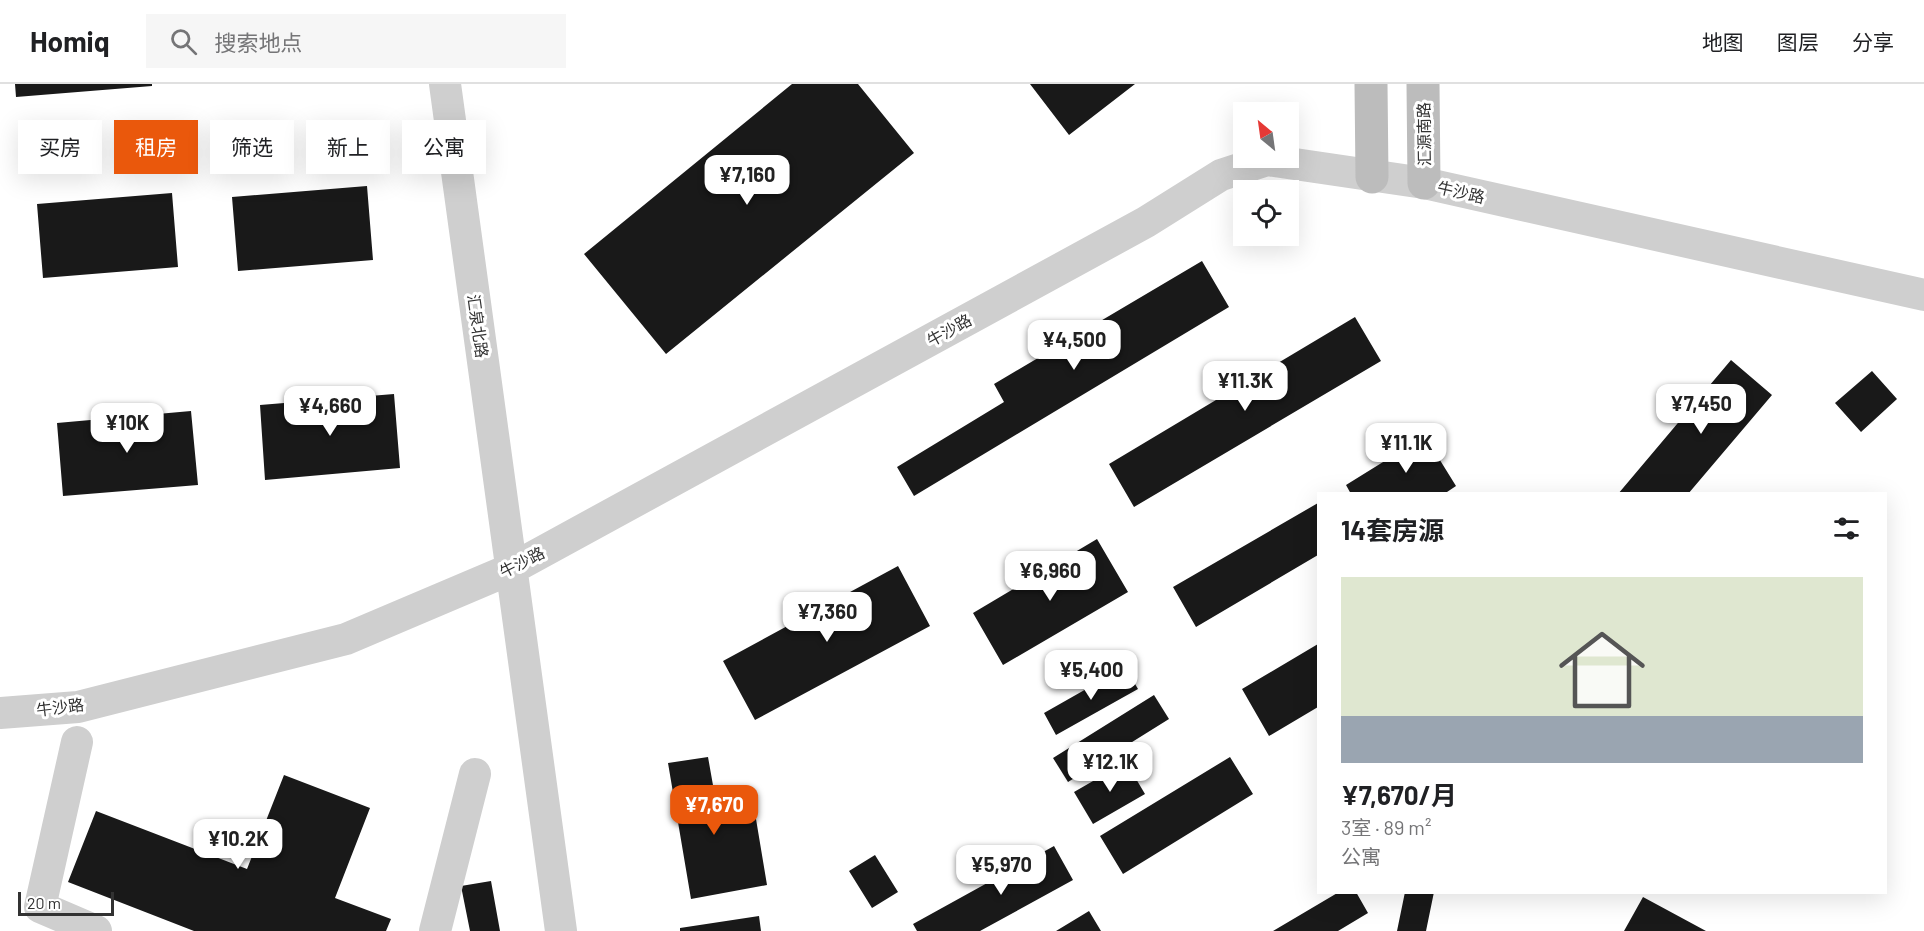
<!DOCTYPE html>
<html lang="zh">
<meta charset="utf-8">
<style>
body{margin:0;font-family:Barlow,"Noto Sans SC",sans-serif;background:#f6f6f6;color:#202124;height:100vh;display:flex;flex-direction:column;font-size:22px;white-space:nowrap}
*{box-sizing:border-box;margin:0}
p{font-size:20px;color:#757577}
.icon{flex:none;width:33px;height:33px;fill:none;stroke:currentColor;stroke-width:2;stroke-linecap:round;stroke-linejoin:round}
.map{position:relative;flex:1;overflow:hidden}
.panel{position:absolute;left:1317px;top:408px;width:570px;height:402px;display:flex;flex-direction:column;background:#fff;border-radius:0px;box-shadow:0 6px 24px #0002}
.panel>*{flex:none}
.hud{position:absolute;left:18px;top:36px;width:570px;height:54px;display:flex;gap:12px}
.needle{width:39px;rotate:331deg}
.controls{position:absolute;left:1233px;top:18px;display:grid;gap:12px}
.controls a{display:grid;place-items:center;width:66px;height:66px;border-radius:0px;background:#fff;box-shadow:0 6px 24px #0002;font-size:30px}
.scale{position:absolute;left:18px;bottom:15px;width:96px;box-sizing:border-box;padding-left:6px;border:3px solid #323232;border-top:0;font-size:16px;line-height:21px;white-space:nowrap;color:#323232;-webkit-text-stroke:4px #fff;paint-order:stroke}
.price{position:absolute;translate:-50% -51px;padding:0 14px;border-radius:12px;background:#fff;color:#222;font-size:20px;line-height:39px;filter:drop-shadow(0 2px 3px #0008)}
.price::after{content:'';position:absolute;left:50%;top:36px;width:18px;height:14px;margin-left:-9px;background:inherit;clip-path:polygon(0 0,100% 0,50% 100%)}
.price.selected{background:#ea580c;color:#fff}
ul{padding:0;list-style:none}
li{display:grid;align-content:center;gap:12px;height:318px;padding:0 24px}
li+li{border-top:2px solid #e0e0e0}
li span{display:grid;place-items:center;height:186px;border-radius:0px;color:#555}
li>.icon{margin-inline-start:auto}
span .icon{width:108px;height:108px;fill:#fffc;stroke-width:1}
li b{font-size:26px}
h2{display:flex;justify-content:space-between;align-items:center;height:72px;padding:0 24px;font-size:26px}
.chip{padding:0 21px;border-radius:0px;background:#fff;box-shadow:0 6px 24px #0002;font-size:21px;line-height:54px}
.chip.selected{background:#ea580c;color:#fff}
header{display:flex;align-items:center;gap:36px;box-sizing:border-box;height:84px;padding:0 30px;background:#fff;border-bottom:2px solid #e0e0e0}
header strong{font-size:28px}
nav{display:flex;gap:33px;margin-inline-start:auto;font-size:21px}
.search{width:420px;height:54px;background:#f6f6f6;display:flex;align-items:center;gap:15px;box-sizing:border-box;padding:0 21px;border-radius:0px;color:#757577;font-size:22px}
.map>svg:first-child{display:block}
</style>
<header>
<strong>Homiq</strong>
<div class="search"><svg class="icon" aria-label="search" viewBox="0 0 24 24"><circle cx="10" cy="10" r="6"/><path d="M15 15l6 6"/></svg>搜索地点</div>
<nav><a>地图</a><a>图层</a><a>分享</a></nav>
</header>
<div class="map">
<svg width="1924" height="847" viewBox="0 0 1924 847">
<rect width="100%" height="100%" fill="#fff"/>
<path fill="#191919" d="M15,0H152V2L16,13Z
M792,0H858L914,69L666,270L584,170Z
M1030,0H1135L1069,51Z
M367,102L373,176L238,187L232,113Z
M172,109L178,183L43,194L37,120Z
M1202,177L1229,223L914,412L897,383L1004,318L994,300Z
M1355,233L1381,277L1134,423L1109,380Z
M1731,276L1772,311L1688,410H1618Z
M1872,287L1897,315L1861,348L1835,319Z
M394,310L400,384L265,396L260,321Z
M191,327L198,401L63,412L57,339Z
M1425,352L1456,402L1444,410H1351L1346,401Z
M1318,419V471L1196,543L1173,503Z
M1097,455L1128,508L1003,581L973,529Z
M898,482L930,542L755,636L723,577Z
M1318,560V623L1269,652L1242,605Z
M1125,583L1138,605L1056,651L1044,629Z
M1154,611L1169,635L1068,698L1053,674Z
M708,673L719,735L755,729L767,801L691,815L668,679Z
M1230,673L1253,710L1123,790L1100,752Z
M1126,678L1145,710L1093,740L1074,708Z
M284,691L370,724L335,814L391,835L386,847H194L68,798L96,727L247,785Z
M1054,762L1073,796L980,847H917L913,840Z
M875,771L898,808L872,824L849,787Z
M491,797L500,847H470L461,802Z
M1339,808H1356L1368,829L1338,847H1273Z
M1405,808H1434L1426,847H1397Z
M1643,813L1706,847H1624Z
M1089,827L1101,847H1056Z
M759,832L761,847H680V844Z"/>
<g fill="none" stroke-linecap="round" stroke-linejoin="round">
<path stroke="#cfcfcf" stroke-width="32" d="M445,0L561,847
M0,629L78,623L346,555L511,485L1146,138L1221,91L1267,76L1424,99L1924,211
M77,658L40,823L96,847
M435,847L475,690"/>
<path stroke="#bcbcbc" stroke-width="33" d="M1371,0L1372,93
M1423,0L1424,99"/>
</g>
<g text-anchor="middle" stroke-width="6" stroke-linejoin="round" paint-order="stroke">
<g font-size="16" fill="#323232" stroke="#fff">
<text transform="translate(1424 50) rotate(-91)" y="6">汇源南路</text>
<text transform="translate(1461 108) rotate(13)" y="6">牛沙路</text>
<text transform="translate(478 242) rotate(82)" y="6">汇泉北路</text>
<text transform="translate(949 246) rotate(-29)" y="6">牛沙路</text>
<text transform="translate(522 478) rotate(-27)" y="6">牛沙路</text>
<text transform="translate(60 623) rotate(-7)" y="6">牛沙路</text>
</g>
</g>
</svg>
<div class="controls">
<a><svg class="needle" viewBox="-14 -14 28 28"><path d="M0-13l5 13h-10z" fill="#e53935"/><path d="M0 13l5-13h-10z" fill="#757577"/></svg></a>
<a><svg class="icon" aria-label="locate" viewBox="0 0 24 24"><circle cx="12" cy="12" r="6"/><path d="M12 2v4M12 18v4M2 12h4M18 12h4"/></svg></a>
</div>
<div class="scale">20 m</div>
<b class="price" style="left:747px;top:122px">¥7,160</b>
<b class="price" style="left:1074px;top:287px">¥4,500</b>
<b class="price" style="left:1245px;top:328px">¥11.3K</b>
<b class="price" style="left:1701px;top:351px">¥7,450</b>
<b class="price" style="left:330px;top:353px">¥4,660</b>
<b class="price" style="left:127px;top:370px">¥10K</b>
<b class="price" style="left:1406px;top:390px">¥11.1K</b>
<b class="price" style="left:1050px;top:518px">¥6,960</b>
<b class="price" style="left:827px;top:559px">¥7,360</b>
<b class="price" style="left:1091px;top:617px">¥5,400</b>
<b class="price" style="left:1110px;top:709px">¥12.1K</b>
<b class="price selected" style="left:714px;top:752px">¥7,670</b>
<b class="price" style="left:238px;top:786px">¥10.2K</b>
<b class="price" style="left:1001px;top:812px">¥5,970</b>
<div class="hud">
<a class="chip">买房</a>
<a class="chip selected">租房</a>
<a class="chip">筛选</a>
<a class="chip">新上</a>
<a class="chip">公寓</a>
</div>
<section class="panel">
<h2>14套房源<svg class="icon" aria-label="filters" viewBox="0 0 24 24"><path d="M4 7h16M4 17h16"/><circle cx="9" cy="7" r="2"/><circle cx="15" cy="17" r="2"/></svg></h2>
<ul>
<li><span style="background:linear-gradient(#dfe7d0 75%,#9aa5b1 0)"><svg class="icon" aria-label="home" viewBox="0 0 24 24"><path d="M3 11l9-7 9 7M6 9v11h12V9"/></svg></span><div><b>¥7,670/月</b><p>3室 · 89 m²</p><p>公寓</p></div></li>
</ul>
</section>
</div>
